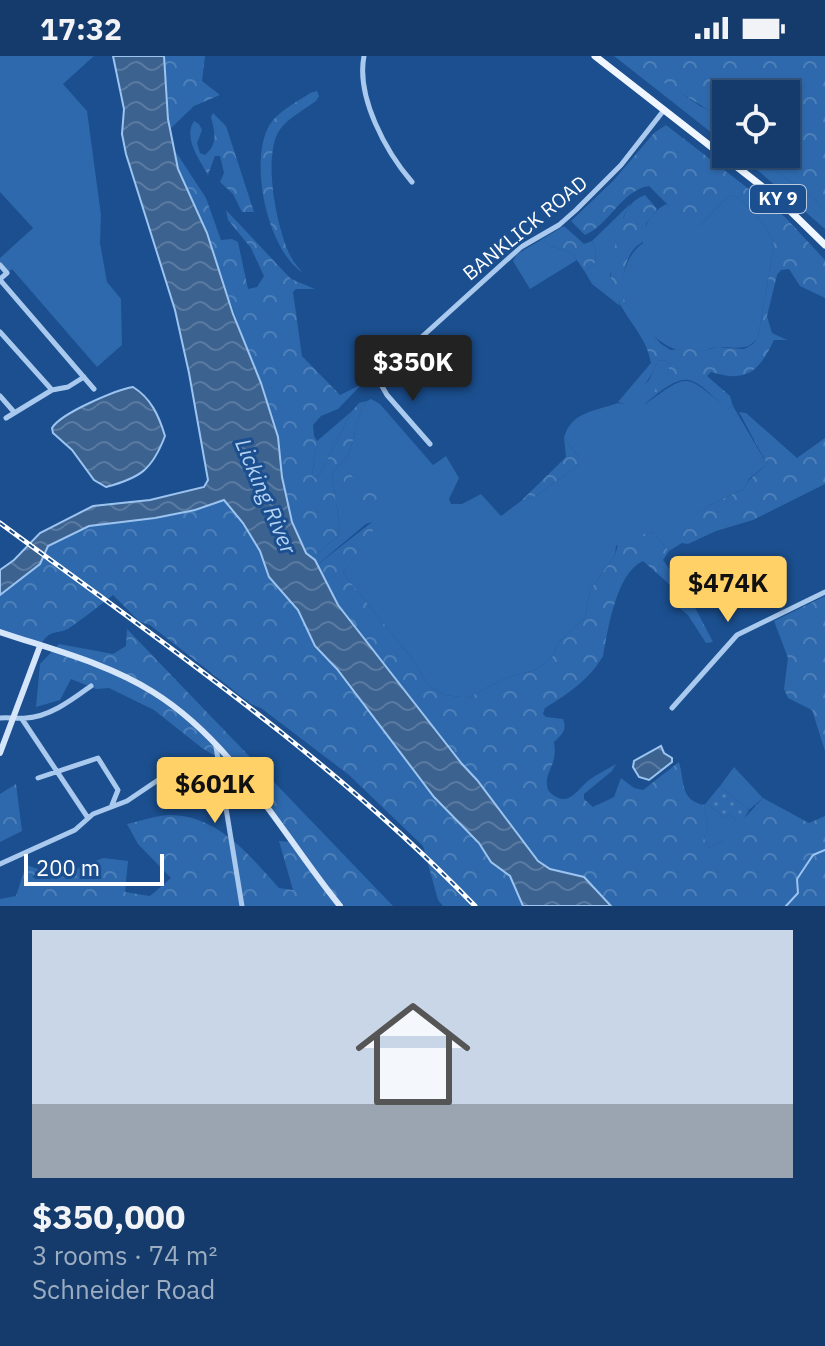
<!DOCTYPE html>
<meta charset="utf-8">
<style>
body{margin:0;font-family:"IBM Plex Sans",sans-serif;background:#1d4271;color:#f1f3f6;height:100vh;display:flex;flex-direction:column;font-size:30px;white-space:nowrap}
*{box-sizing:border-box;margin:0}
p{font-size:26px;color:#9dadc1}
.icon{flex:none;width:44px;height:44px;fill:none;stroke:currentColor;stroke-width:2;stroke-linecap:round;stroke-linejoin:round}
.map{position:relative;height:850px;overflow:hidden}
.details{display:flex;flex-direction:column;background:#143b6b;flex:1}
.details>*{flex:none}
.buttons{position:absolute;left:712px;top:24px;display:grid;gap:16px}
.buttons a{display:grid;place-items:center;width:88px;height:88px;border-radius:0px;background:#143b6b;box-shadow:0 2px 6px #0004,0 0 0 2px #33557e;font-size:40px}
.scale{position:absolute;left:24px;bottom:20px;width:140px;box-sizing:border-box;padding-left:8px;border:4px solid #fff;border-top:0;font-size:22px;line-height:28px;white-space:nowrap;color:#fff;-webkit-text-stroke:6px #1b4f8f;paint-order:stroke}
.price{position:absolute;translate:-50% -68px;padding:0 18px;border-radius:8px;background:#ffd166;color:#111;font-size:26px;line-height:52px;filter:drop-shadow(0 2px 4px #0008)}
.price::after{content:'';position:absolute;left:50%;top:48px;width:24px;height:18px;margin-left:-12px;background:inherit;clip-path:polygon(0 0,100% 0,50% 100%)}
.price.active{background:#222;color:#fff}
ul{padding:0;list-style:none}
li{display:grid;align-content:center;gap:16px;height:424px;padding:0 32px}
li span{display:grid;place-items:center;height:248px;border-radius:0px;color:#555}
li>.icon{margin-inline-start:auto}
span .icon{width:144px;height:144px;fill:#fffc;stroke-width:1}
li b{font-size:34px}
.status{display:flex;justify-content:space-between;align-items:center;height:56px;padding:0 40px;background:#143b6b;direction:ltr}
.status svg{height:22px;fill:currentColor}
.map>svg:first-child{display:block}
</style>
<div class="status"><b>17:32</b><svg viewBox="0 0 49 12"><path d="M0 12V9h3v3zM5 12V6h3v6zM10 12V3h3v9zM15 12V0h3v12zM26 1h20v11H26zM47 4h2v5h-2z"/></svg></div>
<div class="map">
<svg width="825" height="850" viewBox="0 0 825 850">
<defs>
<pattern id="forest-crowns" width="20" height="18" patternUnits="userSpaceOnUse" patternTransform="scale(2)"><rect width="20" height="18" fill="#2e69ad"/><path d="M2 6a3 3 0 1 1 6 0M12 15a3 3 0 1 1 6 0" fill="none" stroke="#4d80b9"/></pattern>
<pattern id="garden-dots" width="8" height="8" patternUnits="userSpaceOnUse" patternTransform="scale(2)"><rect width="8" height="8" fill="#2e69ad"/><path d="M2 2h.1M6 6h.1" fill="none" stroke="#4d80b9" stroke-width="1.8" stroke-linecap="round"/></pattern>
<pattern id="water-waves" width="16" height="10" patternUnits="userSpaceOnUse" patternTransform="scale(2)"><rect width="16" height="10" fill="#3c6290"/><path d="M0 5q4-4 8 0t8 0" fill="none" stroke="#597aa1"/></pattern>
</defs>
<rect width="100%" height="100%" fill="#1b4f8f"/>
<path fill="#2e69ad" d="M0,0H94L63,28L87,55L101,159L100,187L107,226L121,243L122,289L97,311L12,213L7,217L0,209V202L33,172L0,136Z
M614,0H627L700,50L726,62V88Z
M739,98H752L811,140L825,155V173Z
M731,139C745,143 772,175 774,189L758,281C747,297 735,290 718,291C712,291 706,295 700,296C663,300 645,271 625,246C618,227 626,198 643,187C644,169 650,157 666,148L700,170L719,149Z
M631,147L624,160L610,219L620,250L592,228L585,216L595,207L596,193L592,185Z
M544,182L548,189L572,197L577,204L530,233L513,205L517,198Z
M664,304L670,307L668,317L644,349C691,315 684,318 728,353L733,350L767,408L749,423L744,433L716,446L676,469L682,487L669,495L652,476L616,490L615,499L590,534L585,561L558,587L553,600L538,613L503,623L468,642L445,639L429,630L413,604L343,517L372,475V466L366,468L317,509L311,502L338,480L339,466L332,419C335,410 344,407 348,399C356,382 355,361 367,345L371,343L380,348L433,409L446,400L459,422L449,443L451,448H462L481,438L501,460L521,445L534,441L580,408V403L564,382C569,361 587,356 605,351C614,349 616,346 625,348L649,324L658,305Z
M352,355L320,418L315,422L312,419L317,385Z
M734,711L763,742L749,754L720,730Z
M706,747L725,762L729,758L741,768L723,785L709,792L704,782L708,773L704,749Z"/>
<path fill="url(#forest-crowns)" d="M164,0H205L202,25L220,39L194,50L170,73Z
M627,0H825V155L811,140L752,98H786V38H726V62L720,61L653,20Z
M317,35L319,40L316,45C305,53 290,61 281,72C261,97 277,175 291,201C294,207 299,212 303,217C267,194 248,104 270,68C279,55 297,46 310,37Z
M213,57L226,70L254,156H242L233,138L220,126L224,117L220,100H215L208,119C199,103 183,82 194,65L199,68L202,74L197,87L200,97L205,99C218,88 215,77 211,61Z
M666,69L785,161L825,204V242L800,230L789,213L781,214L777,219L767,260L772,277L787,284H774C759,316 746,327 711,316L707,320L730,340L733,350L728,353C716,345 705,330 692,325C676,318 652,343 641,351L668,317L670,307L664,304L658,305C650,323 641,336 625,348L618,346L651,307C646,275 615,255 611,222C609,207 616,187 620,173C625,157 629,145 645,139L657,153L646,168L645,184C642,187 637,189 634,193C624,204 620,232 625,246L661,288L671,294L688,292L700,296L717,291L744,293L753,288L758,281L774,189C772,175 745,143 731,139L719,149L700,170H689L649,130C622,134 609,169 585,179L571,165L613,125L654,77Z
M176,96L206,142L221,184L232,183L238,186L248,233L257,231L264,220L251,192L228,164L226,154L291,223L315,233H296L293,236L302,300L340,339L362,328L338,353L321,360L313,369L314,380L317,385L312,419L315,422L320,418L352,355L359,347L367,345C355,361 356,382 348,399C344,407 335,410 332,419L339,466L338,480L311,502L306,497L292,466L282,421L278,381L206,177L178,113Z
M564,170L584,188L592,185L596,193L595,207L585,216L572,197L548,189L544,182Z
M739,356L746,357L797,402L825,382V428L753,464L716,475L688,488L682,487L675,469L716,446L744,433L749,424L767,408Z
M564,382L580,403V408L534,441L521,445L566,401Z
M346,410L360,434L395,428L373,446L356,447C343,437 343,428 344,412Z
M224,444L243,467L260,495L270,521L298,554L315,590L337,613L434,741L479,787L491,806L510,820L523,850H443L438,844L423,790L349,719L261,652L251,648L150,569L140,566L113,539C99,550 85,561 71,571C58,580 50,571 40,590L0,576V539L40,508L48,490L89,470L155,462L195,454Z
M372,466L373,475L343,517L413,604L429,630L445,639L468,642L503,623L538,613L553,600L558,587L585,561L590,534L615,499L619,485L652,476L669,495L663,504L690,542L713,586L706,587L688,559L677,550L681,546L676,534L643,505C616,517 608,573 603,600C589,624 569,637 545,652L543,658L546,661L563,663C568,674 561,679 554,686C558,709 545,715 547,729C547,733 549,736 553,739C569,751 578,733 589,724C597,718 608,713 616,708L612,715L584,738V743L593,751L614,741L621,722L634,732L643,734L679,706C685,727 680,744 704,749L708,773L704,782L709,792L723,785L763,742L809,767L825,760V850H611L584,821L550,813L538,805L477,724L462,708L338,549L317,509Z
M825,540V695L812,654L788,642L784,633L788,602L774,565Z
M127,573L393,850H0V843L16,840L26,809L59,820L103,802L128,805L125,836L150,840L171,822L138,788L127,768C141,765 157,759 171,759C219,760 250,800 279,832L293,834L279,785L293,786L235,712L202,692L154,654L109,632L96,633L71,623L60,644L36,651L40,608L59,588L113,598L126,590Z
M16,728L22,775L0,786V738Z"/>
<path fill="url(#garden-dots)" d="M720,730L749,754L741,768L729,758L725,762L706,747Z"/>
<path fill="url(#water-waves)" stroke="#9cc4f0" stroke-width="2" d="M113,0H164L168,63L178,113L207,177L233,258L261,327L278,381L282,421L292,466L306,497L315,504L338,549L462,708L477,724L538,805L550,813L584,821L611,850H523L510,820L491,806L479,787L434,741L337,613L315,590L298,554L269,521L260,495L243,467L224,444L195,454L155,462L89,470L48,490L40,508L0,539V514L14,504L40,477L93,450L150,444L204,431L208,424L189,317L175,254L126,98L122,78L124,53Z
M133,331C151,342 159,360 165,380C152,414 140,422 106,431L94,424L72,394L53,377L52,372C61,357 116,334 133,331Z
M661,690L664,697L672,702V706L649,724L639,721L633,711L634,705Z"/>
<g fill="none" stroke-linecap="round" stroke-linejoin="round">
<path stroke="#9cc4f0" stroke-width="2" d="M786,850L798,837L797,823L813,799L825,794"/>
<path stroke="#a9c9ee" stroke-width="5" d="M364,0C356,41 386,96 412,126
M0,209L7,217L0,223
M0,224L94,333
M0,276L52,334
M0,340L14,356
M6,362L52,334L68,331L84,321
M430,388L387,339L379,325L382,317L521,191L559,169L576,154L621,109L664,54
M672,652L737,579L825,536
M0,662C9,661 18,663 26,662C50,661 73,643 91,630
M22,663L88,762
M216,691L242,850
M38,722L98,702L118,734L112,749
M0,808L75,774L93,758L127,745L173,714C193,715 205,734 224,734"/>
<path stroke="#d6e6fa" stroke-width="6" d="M0,576C50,593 107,607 153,636C235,687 281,777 340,850
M0,697L40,590"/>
<path stroke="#f0f6ff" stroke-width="7" d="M595,0L778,143L825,189"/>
<defs>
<path id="rail" d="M0,467C164,588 333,703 475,850"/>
</defs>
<use href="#rail" stroke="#fff" stroke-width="5"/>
<use href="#rail" stroke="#1b4f8f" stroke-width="2" stroke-dasharray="6" stroke-linecap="butt"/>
</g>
<g text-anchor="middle" stroke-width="6" stroke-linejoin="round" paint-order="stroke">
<rect fill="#1b4f8f" stroke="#bbcadd" stroke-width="2" x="750" y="129" width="56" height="28" rx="6"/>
<g font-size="18" font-weight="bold" fill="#fff">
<text x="778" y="149">KY 9</text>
</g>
<g font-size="20" fill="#fff" stroke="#1b4f8f">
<text transform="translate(525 172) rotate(-39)" y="7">BANKLICK ROAD</text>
</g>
<g font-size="22" font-style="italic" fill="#b5d3f5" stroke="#1b4f8f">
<text transform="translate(266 440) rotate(67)" y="8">Licking River</text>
</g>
</g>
</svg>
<div class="buttons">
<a><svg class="icon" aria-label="locate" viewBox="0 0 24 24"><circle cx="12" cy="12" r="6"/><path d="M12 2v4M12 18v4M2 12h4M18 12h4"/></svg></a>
</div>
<div class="scale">200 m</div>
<b class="price active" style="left:413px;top:347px">$350K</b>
<b class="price" style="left:728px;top:568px">$474K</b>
<b class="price" style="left:215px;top:769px">$601K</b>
</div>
<section class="details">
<ul>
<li><span style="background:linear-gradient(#c9d6e8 70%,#9aa5b1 0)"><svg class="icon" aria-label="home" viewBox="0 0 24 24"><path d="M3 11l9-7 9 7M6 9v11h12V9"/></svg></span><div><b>$350,000</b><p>3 rooms · 74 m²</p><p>Schneider Road</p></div></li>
</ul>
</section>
